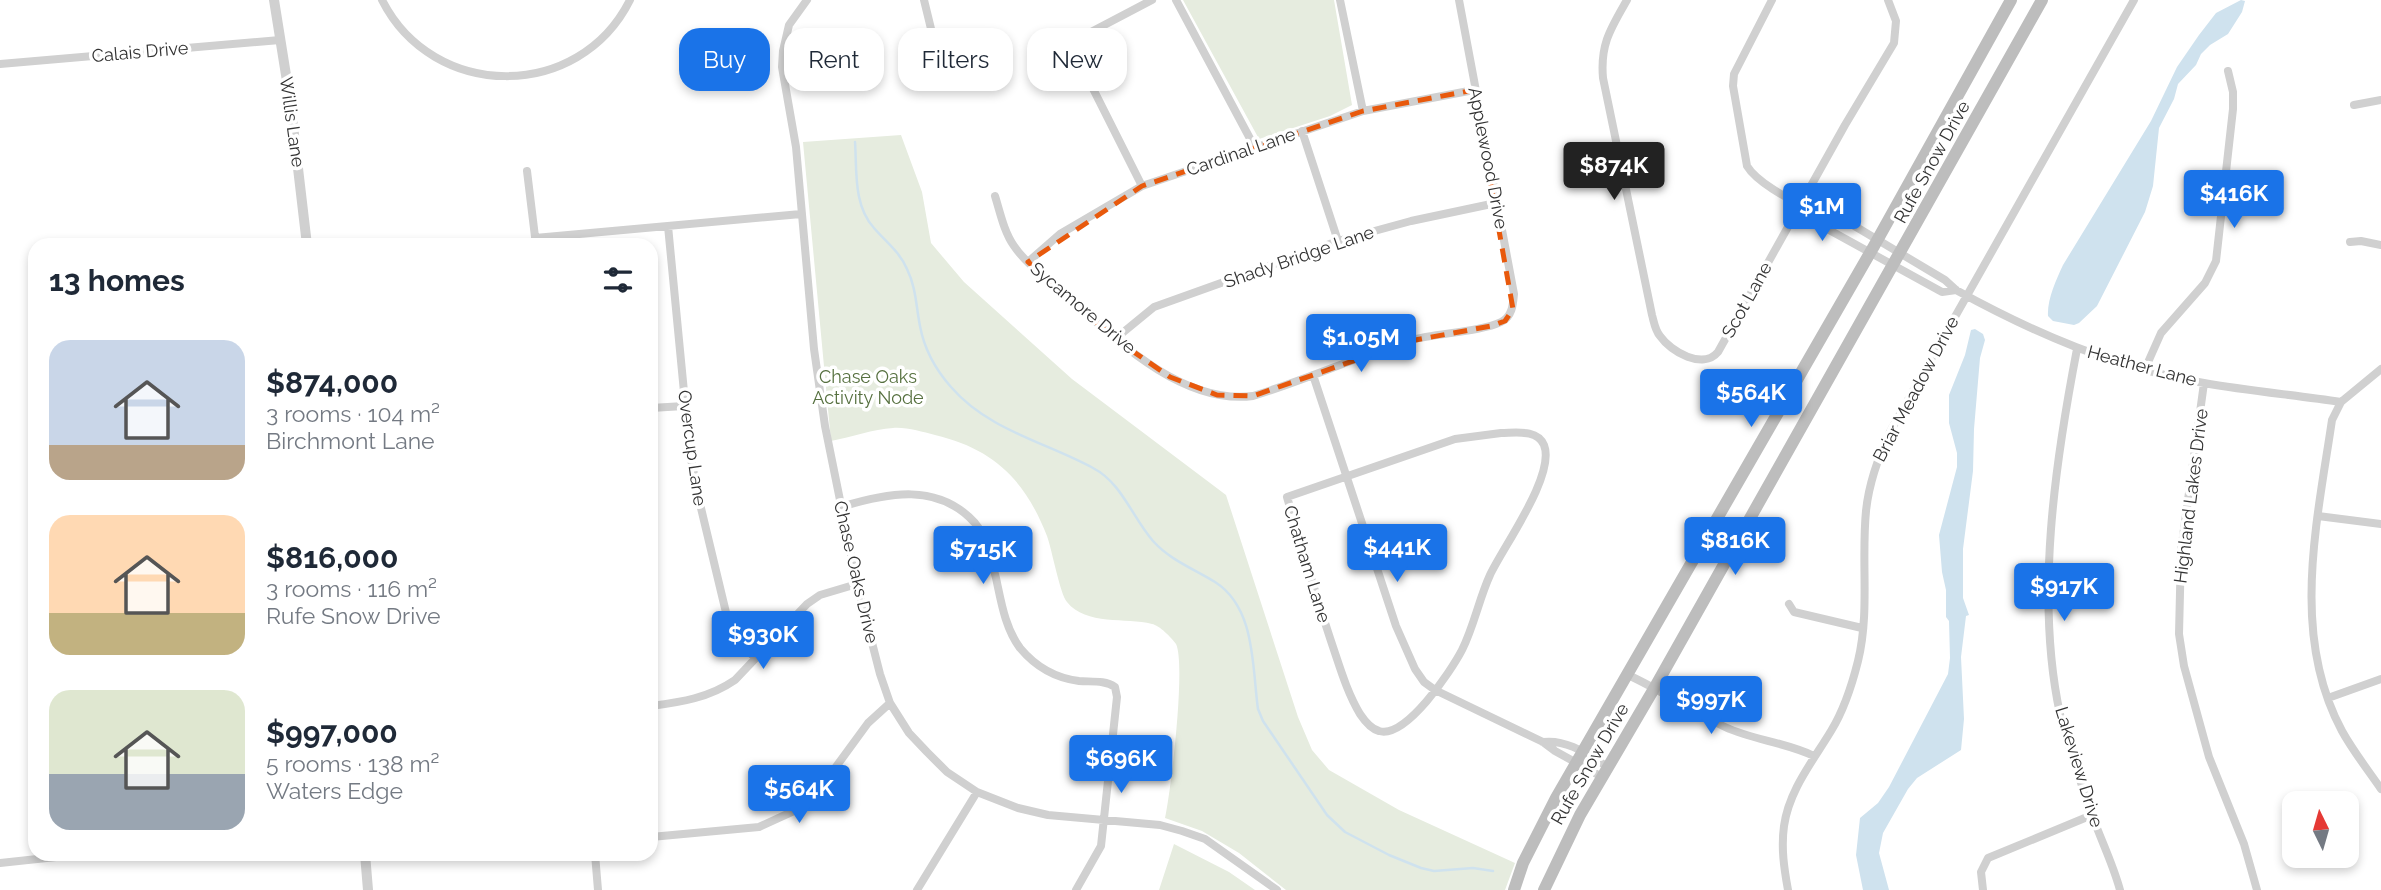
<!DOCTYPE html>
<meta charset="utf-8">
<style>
body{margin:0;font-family:Raleway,sans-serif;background:#f2f2f3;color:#1f2937;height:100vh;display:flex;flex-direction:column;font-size:26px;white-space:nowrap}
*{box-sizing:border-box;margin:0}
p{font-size:23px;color:#747a83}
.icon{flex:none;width:38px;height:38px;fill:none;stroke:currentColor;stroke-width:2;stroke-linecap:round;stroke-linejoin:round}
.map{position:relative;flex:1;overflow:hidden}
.sheet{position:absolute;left:28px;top:238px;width:630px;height:623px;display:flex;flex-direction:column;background:#fff;border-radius:21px;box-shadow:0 4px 10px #0003}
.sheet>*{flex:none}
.top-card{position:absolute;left:679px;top:28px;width:665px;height:63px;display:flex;gap:14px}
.needle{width:46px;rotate:355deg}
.controls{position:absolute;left:2282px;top:791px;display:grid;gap:14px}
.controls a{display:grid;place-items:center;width:77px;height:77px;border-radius:14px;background:#fff;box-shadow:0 4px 10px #0003;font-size:35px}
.price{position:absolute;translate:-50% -60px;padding:0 16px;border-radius:7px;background:#1a73e8;color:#fff;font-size:23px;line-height:46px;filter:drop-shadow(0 2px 4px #0008)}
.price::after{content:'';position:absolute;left:50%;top:42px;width:21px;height:16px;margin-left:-10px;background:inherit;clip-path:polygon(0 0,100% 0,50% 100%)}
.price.active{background:#222;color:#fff}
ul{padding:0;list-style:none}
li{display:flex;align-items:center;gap:21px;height:175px;padding:0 21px}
li span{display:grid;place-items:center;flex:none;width:196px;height:140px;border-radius:21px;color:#555}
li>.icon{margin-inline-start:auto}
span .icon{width:84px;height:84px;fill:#fffc;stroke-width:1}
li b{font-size:30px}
h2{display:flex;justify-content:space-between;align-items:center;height:84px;padding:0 21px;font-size:30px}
.tag{padding:0 24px;border-radius:21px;background:#fff;box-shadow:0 4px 10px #0003;font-size:24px;line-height:63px}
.tag.active{background:#1a73e8;color:#fff}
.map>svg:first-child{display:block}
</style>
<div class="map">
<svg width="2381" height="890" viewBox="0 0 2381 890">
<rect width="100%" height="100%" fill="#fff"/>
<path fill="#e6ecdf" d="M1183,0H1334L1352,105L1330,116L1259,139Z
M901,135L922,192L931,243L964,282L1072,379L1226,495L1298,717L1312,750L1329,770L1399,810L1515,863L1505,890H1286L1239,853L1202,831L1165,818C1171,791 1186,664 1176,644C1172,638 1159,625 1152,624C1126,617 1086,626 1067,602C1060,594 1052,550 1047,536C1025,480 994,449 935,435C922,432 907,427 893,428C873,429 852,437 831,441L803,142Z
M1174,844L1229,872L1255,890H1159Z"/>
<path fill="#cfe2ee" d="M2241,0L2245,1L2242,12L2228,34L2210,45L2201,54L2196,65L2178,84L2174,99L2159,128L2153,186L2145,212L2097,306L2079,323L2074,325L2053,321L2048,316C2047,300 2056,280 2063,265L2151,121L2177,67L2199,35L2216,13Z
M1975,329L1983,334L1985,340L1980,358L1974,429L1973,471L1963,549V598L1969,615L1966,616L1961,657L1964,719L1961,750L1917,778L1908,789L1883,833L1879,853L1889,890H1863L1856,855L1860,818L1878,803L1889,787L1948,674L1950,658L1949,621L1946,617V590L1942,572L1939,535L1957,467V453L1949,423V395L1965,355L1971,330Z"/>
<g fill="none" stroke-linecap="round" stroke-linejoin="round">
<path stroke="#cfe2ee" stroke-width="2.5" d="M855,142C857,170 853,205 874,228C885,241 900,252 907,269C916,287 916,306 920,326C924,348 936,370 951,387C988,430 1045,442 1093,468C1122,483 1132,517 1153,541C1170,560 1194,569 1215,582C1256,608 1252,667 1258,709L1263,721L1327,815L1345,832L1389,855L1421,868L1434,871L1473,868L1493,871"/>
<path stroke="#d0d0d0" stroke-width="8" d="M382,0C433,101 579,102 630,0
M807,0L789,25L783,51L782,67L796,147L814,349L825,426L857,584L880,674L890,703L909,733L927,752L947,772L977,792L1018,808L1048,815L1160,825L1182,831L1205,839L1277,890
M924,0L934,41L929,59
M1176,0L1254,146
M1340,0L1363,111
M1627,0C1611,28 1600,44 1603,78L1652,315C1654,322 1655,330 1660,336C1671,352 1703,370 1718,352L1845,125L1894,43L1896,21L1888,0
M1772,0L1734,74L1733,86L1747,166C1756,181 1787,199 1804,205C1809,207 1815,206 1821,206L1945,280L1956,290C2034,333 2115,368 2204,383C2249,391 2295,395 2341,402
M0,64L280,40
M2354,105L2381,100
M1302,131L1338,241
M527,171L536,245
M1142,186L1070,43L1152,0
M995,196C1000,212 1004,232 1014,246C1027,265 1048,279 1065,294C1114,338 1181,405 1253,396C1306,380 1358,356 1411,340C1437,333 1480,332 1501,322C1512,317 1513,305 1514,294L1459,0
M1806,206L1811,220L1942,292L1956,290
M668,226L690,454L700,504L729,625L736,638L755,658
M535,238L801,214
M2350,242L2361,241L2381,245
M1028,262L1060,234L1142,186L1363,111L1474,90
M1115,339L1154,307L1338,241L1411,221L1496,203
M2077,349C2055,463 2035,598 2060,714C2068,748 2081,782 2092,815C2101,840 2113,864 2120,890
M2145,369L2161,333L2205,283L2216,261L2233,109V92L2228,71
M2381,369L2341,402L2332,420C2317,522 2290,635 2342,731C2353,751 2368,770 2381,789
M1313,375L1396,626L1415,669L1424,682L1435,690L1543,742L1555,751L1602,777
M2204,383L2181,551L2179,634L2184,666L2209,757L2244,844L2257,890
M651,408L684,406
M1501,433C1516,433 1537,429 1544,445C1556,475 1503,547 1490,575C1479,599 1474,626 1462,650C1451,671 1406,739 1379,731C1371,729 1364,720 1360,714C1348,694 1341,671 1334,650C1317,600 1302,548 1287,497L1455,439Z
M841,507C887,493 938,482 975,523C987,537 991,560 996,578C1001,601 1005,628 1020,648C1035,666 1055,678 1079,681C1091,682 1105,680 1115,687L1117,697L1101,846L1076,890
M2318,516L2381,524
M1789,604L1794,612L1862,628
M1628,675C1661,690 1691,711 1725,727C1753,740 1785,742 1814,756
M2328,698L2381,679
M651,706C681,702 709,698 735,680L807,604L820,595L857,584
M1543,742C1567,739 1587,754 1608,767
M651,837L759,827L796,810L819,790L868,723L890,703
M595,854L598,890
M0,863L56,857
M917,890L977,792
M1788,890C1784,868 1781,848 1784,826C1789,790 1813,761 1831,731C1844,710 1852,685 1858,661C1870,612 1861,561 1866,511C1869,482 1878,457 1891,430L2134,0
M1983,890L1981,872L1988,858L2092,815"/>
<path stroke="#d0d0d0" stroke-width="10" d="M274,0L290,100L307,245
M365,854L368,890"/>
<path stroke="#bdbdbd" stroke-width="12" d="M1711,531L1734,544
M1514,890L1523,863L1556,798L1874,246L2011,0
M1544,890L1580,815L1655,687L2042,0"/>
</g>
<path fill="none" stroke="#e8590c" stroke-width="5" stroke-dasharray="14 9" stroke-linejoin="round" d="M1474,90L1513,309L1505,321L1491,326L1410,341L1253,396L1217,395L1170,377L1115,339L1028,262L1142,186L1363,111Z"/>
<g text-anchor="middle" stroke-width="7" stroke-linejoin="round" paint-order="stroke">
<g font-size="18" fill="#333" stroke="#fff">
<text transform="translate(140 52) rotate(-5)" y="6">Calais Drive</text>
<text transform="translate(292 122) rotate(82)" y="6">Willis Lane</text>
<text transform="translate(1241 152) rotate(-19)" y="6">Cardinal Lane</text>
<text transform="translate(1488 158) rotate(79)" y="6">Applewood Drive</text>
<text transform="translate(1932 162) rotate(-61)" y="6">Rufe Snow Drive</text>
<text transform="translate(1299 257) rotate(-19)" y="6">Shady Bridge Lane</text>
<text transform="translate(1747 300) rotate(-61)" y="6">Scot Lane</text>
<text transform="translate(1083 308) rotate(40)" y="6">Sycamore Drive</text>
<text transform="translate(2142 366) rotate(15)" y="6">Heather Lane</text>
<text transform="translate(1916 389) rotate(-62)" y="6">Briar Meadow Drive</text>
<text transform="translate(692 448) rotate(82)" y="6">Overcup Lane</text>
<text transform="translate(2191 496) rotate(-83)" y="6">Highland Lakes Drive</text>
<text transform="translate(1307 564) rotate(73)" y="6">Chatham Lane</text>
<text transform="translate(856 572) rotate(77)" y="6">Chase Oaks Drive</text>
<text transform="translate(1590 764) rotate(-60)" y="6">Rufe Snow Drive</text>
<text transform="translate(2079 767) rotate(73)" y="6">Lakeview Drive</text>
</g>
<g font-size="18" fill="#56703f" stroke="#fff">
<text x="868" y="383">Chase Oaks<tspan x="868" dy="21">Activity Node</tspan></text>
</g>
</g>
</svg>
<div class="controls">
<a><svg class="needle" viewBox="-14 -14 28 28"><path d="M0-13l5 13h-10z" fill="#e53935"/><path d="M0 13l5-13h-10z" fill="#747a83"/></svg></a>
</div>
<b class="price active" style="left:1614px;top:202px">$874K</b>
<b class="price" style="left:2234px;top:230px">$416K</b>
<b class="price" style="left:1822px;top:243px">$1M</b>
<b class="price" style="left:1361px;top:374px">$1.05M</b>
<b class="price" style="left:1751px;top:429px">$564K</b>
<b class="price" style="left:1735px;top:577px">$816K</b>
<b class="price" style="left:1397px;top:584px">$441K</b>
<b class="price" style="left:983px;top:586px">$715K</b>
<b class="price" style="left:2064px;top:623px">$917K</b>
<b class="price" style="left:763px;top:671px">$930K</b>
<b class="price" style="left:1711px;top:736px">$997K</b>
<b class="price" style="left:1121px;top:795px">$696K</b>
<b class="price" style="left:799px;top:825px">$564K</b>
<div class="top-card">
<a class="tag active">Buy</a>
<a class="tag">Rent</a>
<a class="tag">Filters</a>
<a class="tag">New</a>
</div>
<section class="sheet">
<h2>13 homes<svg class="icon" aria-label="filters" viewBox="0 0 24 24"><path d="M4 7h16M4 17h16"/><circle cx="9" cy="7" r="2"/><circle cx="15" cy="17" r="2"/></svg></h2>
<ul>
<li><span style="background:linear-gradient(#c9d6e8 75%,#b9a48a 0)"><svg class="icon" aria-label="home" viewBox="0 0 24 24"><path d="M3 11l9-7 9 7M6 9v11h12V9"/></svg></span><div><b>$874,000</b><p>3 rooms · 104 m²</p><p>Birchmont Lane</p></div></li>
<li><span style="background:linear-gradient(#ffd9b3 70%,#c2b280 0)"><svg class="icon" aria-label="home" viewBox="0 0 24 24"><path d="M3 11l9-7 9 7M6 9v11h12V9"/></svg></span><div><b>$816,000</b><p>3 rooms · 116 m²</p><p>Rufe Snow Drive</p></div></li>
<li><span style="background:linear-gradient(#dfe7d0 60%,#9aa5b1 0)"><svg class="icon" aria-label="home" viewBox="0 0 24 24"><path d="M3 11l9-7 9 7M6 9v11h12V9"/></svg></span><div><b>$997,000</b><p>5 rooms · 138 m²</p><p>Waters Edge</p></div></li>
</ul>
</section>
</div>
